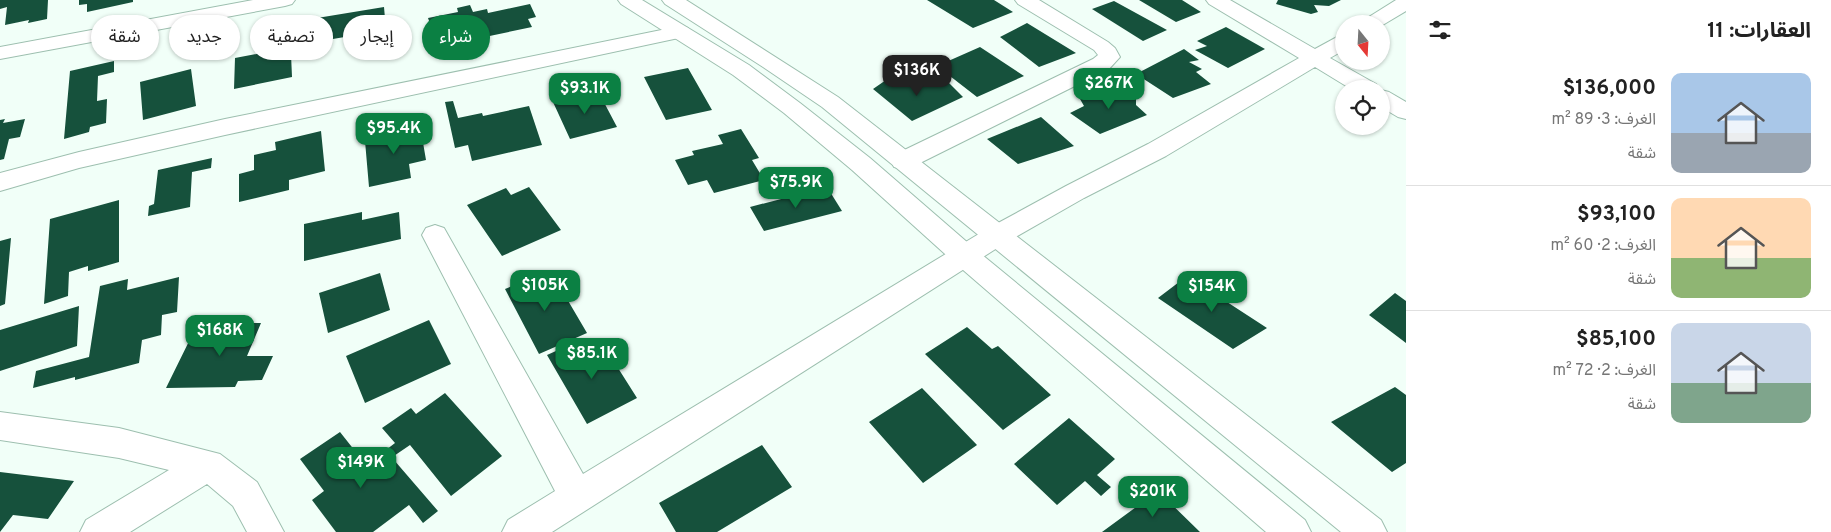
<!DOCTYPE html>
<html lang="ar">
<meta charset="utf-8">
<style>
body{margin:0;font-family:Overpass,"Noto Sans Arabic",sans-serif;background:#f6f6f6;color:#222;direction:rtl;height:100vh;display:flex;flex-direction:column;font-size:19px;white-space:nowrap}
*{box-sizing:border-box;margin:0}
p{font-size:16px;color:#767676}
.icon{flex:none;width:28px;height:28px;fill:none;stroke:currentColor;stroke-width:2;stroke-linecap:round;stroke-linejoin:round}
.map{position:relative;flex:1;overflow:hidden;direction:ltr}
.details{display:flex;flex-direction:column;background:#fff;width:425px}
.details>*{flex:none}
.guide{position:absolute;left:15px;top:15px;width:475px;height:45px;direction:rtl;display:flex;gap:10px}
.needle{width:32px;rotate:162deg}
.controls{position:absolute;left:1335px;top:15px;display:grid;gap:10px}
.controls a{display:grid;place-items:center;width:55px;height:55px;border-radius:50%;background:#fff;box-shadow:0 1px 4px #0004;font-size:25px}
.price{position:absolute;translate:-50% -42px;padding:0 11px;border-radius:10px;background:#0b8043;color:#fff;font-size:16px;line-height:32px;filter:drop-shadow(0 1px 2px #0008)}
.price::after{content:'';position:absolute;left:50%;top:30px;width:15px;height:11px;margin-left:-8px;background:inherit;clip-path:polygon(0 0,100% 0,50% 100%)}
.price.on{background:#222;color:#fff}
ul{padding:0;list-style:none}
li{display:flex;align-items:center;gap:15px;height:125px;padding:0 20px}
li+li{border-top:1px solid #e0e0e0}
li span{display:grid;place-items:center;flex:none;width:140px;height:100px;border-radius:10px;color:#555}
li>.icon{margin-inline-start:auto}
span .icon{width:60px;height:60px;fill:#fffc;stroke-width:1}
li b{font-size:21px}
h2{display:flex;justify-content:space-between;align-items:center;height:60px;padding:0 20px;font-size:21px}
.tag{padding:0 18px;border-radius:22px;background:#fff;box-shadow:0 1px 4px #0004;font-size:18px;line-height:45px}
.tag.on{background:#0b8043;color:#fff}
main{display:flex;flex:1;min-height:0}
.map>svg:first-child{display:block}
</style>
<main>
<section class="details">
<h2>العقارات: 11<svg class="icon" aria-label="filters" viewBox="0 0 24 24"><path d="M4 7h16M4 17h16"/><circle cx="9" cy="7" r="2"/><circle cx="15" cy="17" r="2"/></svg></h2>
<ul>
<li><span style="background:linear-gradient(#a9c7e8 60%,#9aa5b1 0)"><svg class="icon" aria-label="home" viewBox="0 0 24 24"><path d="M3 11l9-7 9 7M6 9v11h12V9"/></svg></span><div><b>$136,000</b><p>الغرف: 3 · 89 m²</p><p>شقة</p></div></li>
<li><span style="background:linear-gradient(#ffd9b3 60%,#8fb573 0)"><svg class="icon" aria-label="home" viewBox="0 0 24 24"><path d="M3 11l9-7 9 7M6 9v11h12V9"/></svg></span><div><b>$93,100</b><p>الغرف: 2 · 60 m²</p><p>شقة</p></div></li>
<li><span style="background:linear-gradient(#c9d6e8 60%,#7fa58c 0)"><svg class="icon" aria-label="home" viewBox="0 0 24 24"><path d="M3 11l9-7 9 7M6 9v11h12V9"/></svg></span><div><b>$85,100</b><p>الغرف: 2 · 72 m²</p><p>شقة</p></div></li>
</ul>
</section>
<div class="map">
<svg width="1406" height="532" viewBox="0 0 1406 532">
<rect width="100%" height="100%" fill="#f1fff8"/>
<path fill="#16513c" d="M0,0H48L47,19L28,23L29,20L5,25L7,7L0,9Z
M79,0H133V2L87,12V4L79,5Z
M927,0H994L1013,12L973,28Z
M1139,0H1182L1201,12L1176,22Z
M1278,0H1341L1329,6L1314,5L1318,12L1311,14L1276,4Z
M1114,1L1167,30L1143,41L1092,9Z
M530,4L536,17L528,19L532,27L480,38L483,49L442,57L428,18L458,12L457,8L470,5L473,12L487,9L488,13Z
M384,7L386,30L321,41V37L311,38V19Z
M1027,23L1076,53L1039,67L1000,37Z
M1226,27L1265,49L1228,68L1195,50L1207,46L1197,41Z
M305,45V52L291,54L292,77L234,89L235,58Z
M980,47L1024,76L977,97L937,66Z
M1184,49L1199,60L1189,62L1202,69L1196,72L1211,84L1173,98L1136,74Z
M114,61V72L98,76L97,101L107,99L106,123L90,127L89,132L64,139L70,71Z
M688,68L712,110L666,120L644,77Z
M191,69L196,106L143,120L140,82Z
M886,80L929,85L947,81L963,97L912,121L873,89Z
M1117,87L1136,98V105L1147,115L1100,134L1070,113L1084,106L1080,99Z
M598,91L617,127L570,139L553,102Z
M453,101L458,118L482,113L483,116L529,106L542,145L472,161L468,145L455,148L445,102Z
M1041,117L1074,146L1018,164L987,139Z
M5,119L3,123L25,119L20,137L9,139L4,159L0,160V120Z
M420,125L426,160L409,164L411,178L369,187L365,141L384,137V133Z
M741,129L759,158L752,160L764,180L714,193L707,180L688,185L675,160L694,155L692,151L723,144L718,135Z
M321,131L325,171L289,180V190L239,202V174L254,170V155L276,150L275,142Z
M212,158L211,168L192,172L190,207L148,216L149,206L154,204L158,170Z
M529,187L561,230L502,256L467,205L506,188L511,195Z
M827,187L842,211L764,231L750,207Z
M119,200V262L88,271V266L69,272L68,296L44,304L50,219Z
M362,212V220L399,212L401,239L304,261V224Z
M11,238L5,304L0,306V241Z
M550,270L587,333L539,354L505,289Z
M380,273L390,310L328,333L319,293Z
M1187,276L1267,328L1233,349L1158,298Z
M179,277L177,312L162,315L161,335L142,340L139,363L75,380V377L33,388L36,371L89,357L100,286L128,279L127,290Z
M1395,293L1406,301V343L1369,315Z
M79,306L77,346L0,371V330Z
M429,320L451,364L365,403L346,356Z
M198,323H261L247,356H273L262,380L238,381L235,387L166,388Z
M967,327L992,349L998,346L1051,395L1003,430L925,354Z
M585,338L595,354L606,349L637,398L587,424L547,355Z
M1395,387L1406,395V463L1392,472L1331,422Z
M922,388L977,445L923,483L869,422Z
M445,393L502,456L451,496L410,445L388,460L382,453L395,443L382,428L411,408L416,414Z
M1069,418L1115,459L1097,475L1111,487L1101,496L1085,481L1057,505L1014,464Z
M340,432L374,475L394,460L438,511L423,523L409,505L373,532H336L312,500L324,491L300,459Z
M762,445L792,487L717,532H676L659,503Z
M0,472L74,481L48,519L13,515L0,532Z
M1158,491L1200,532H1102Z"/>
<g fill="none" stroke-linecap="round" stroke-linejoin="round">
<defs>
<path id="street" d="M253,0H295L292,4L285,6L0,59V47Z
M1015,0H1039L1108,42L1115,48L1120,57L1109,69L912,167L903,169L894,167L891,161L894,155L1093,59L1098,55L1094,50L1018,4Z
M1206,0H1230L1315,49L1337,37L1344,35V50L1330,58L1376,84L1379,89H1351L1315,67L1166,156L1084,198L1005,243L552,532H502L508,520L555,491L422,235L426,228L435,225L444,228L583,474L987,229L1066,186L1148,144L1299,58L1209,4Z
M1396,0H1406V11L1381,26V24H1361L1364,20Z
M681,26L688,28L691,32L688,36L225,135L79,168L0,191V173L79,152L225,119Z
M1381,90L1389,92L1406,102V119L1398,117L1381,107Z
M0,412L119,428L220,454L257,482L284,532H247L233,506L207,484L130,532H80L86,520L169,470L119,458L0,440Z"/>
<path id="primary" d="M618,0H642L749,65L800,103L870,158L975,249L1305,520L1311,532H1266L955,263L852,170L784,113L733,75L621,4Z
M662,0H686L838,97L1381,520L1387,532H1341L822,107L763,67L665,4Z"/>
</defs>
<use href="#street" stroke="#9dbfaf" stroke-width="2"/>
<use href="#primary" stroke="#9dbfaf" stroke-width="2"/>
<use href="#street" fill="#fff" fill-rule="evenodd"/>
<use href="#primary" fill="#fff" fill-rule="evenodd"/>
</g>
</svg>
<div class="controls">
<a><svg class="needle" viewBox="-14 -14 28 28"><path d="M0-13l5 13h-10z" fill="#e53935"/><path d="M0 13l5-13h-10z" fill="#767676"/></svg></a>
<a><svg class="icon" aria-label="locate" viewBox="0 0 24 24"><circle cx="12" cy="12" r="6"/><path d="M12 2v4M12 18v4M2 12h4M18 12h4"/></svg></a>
</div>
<b class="price on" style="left:917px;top:97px">$136K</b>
<b class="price" style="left:1109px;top:110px">$267K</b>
<b class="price" style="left:585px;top:115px">$93.1K</b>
<b class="price" style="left:394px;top:155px">$95.4K</b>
<b class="price" style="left:796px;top:209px">$75.9K</b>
<b class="price" style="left:545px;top:312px">$105K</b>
<b class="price" style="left:1212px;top:313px">$154K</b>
<b class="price" style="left:220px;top:357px">$168K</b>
<b class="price" style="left:592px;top:380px">$85.1K</b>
<b class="price" style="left:361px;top:489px">$149K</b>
<b class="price" style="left:1153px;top:518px">$201K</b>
<div class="guide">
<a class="tag on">شراء</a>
<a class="tag">إيجار</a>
<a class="tag">تصفية</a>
<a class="tag">جديد</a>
<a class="tag">شقة</a>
</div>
</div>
</main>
